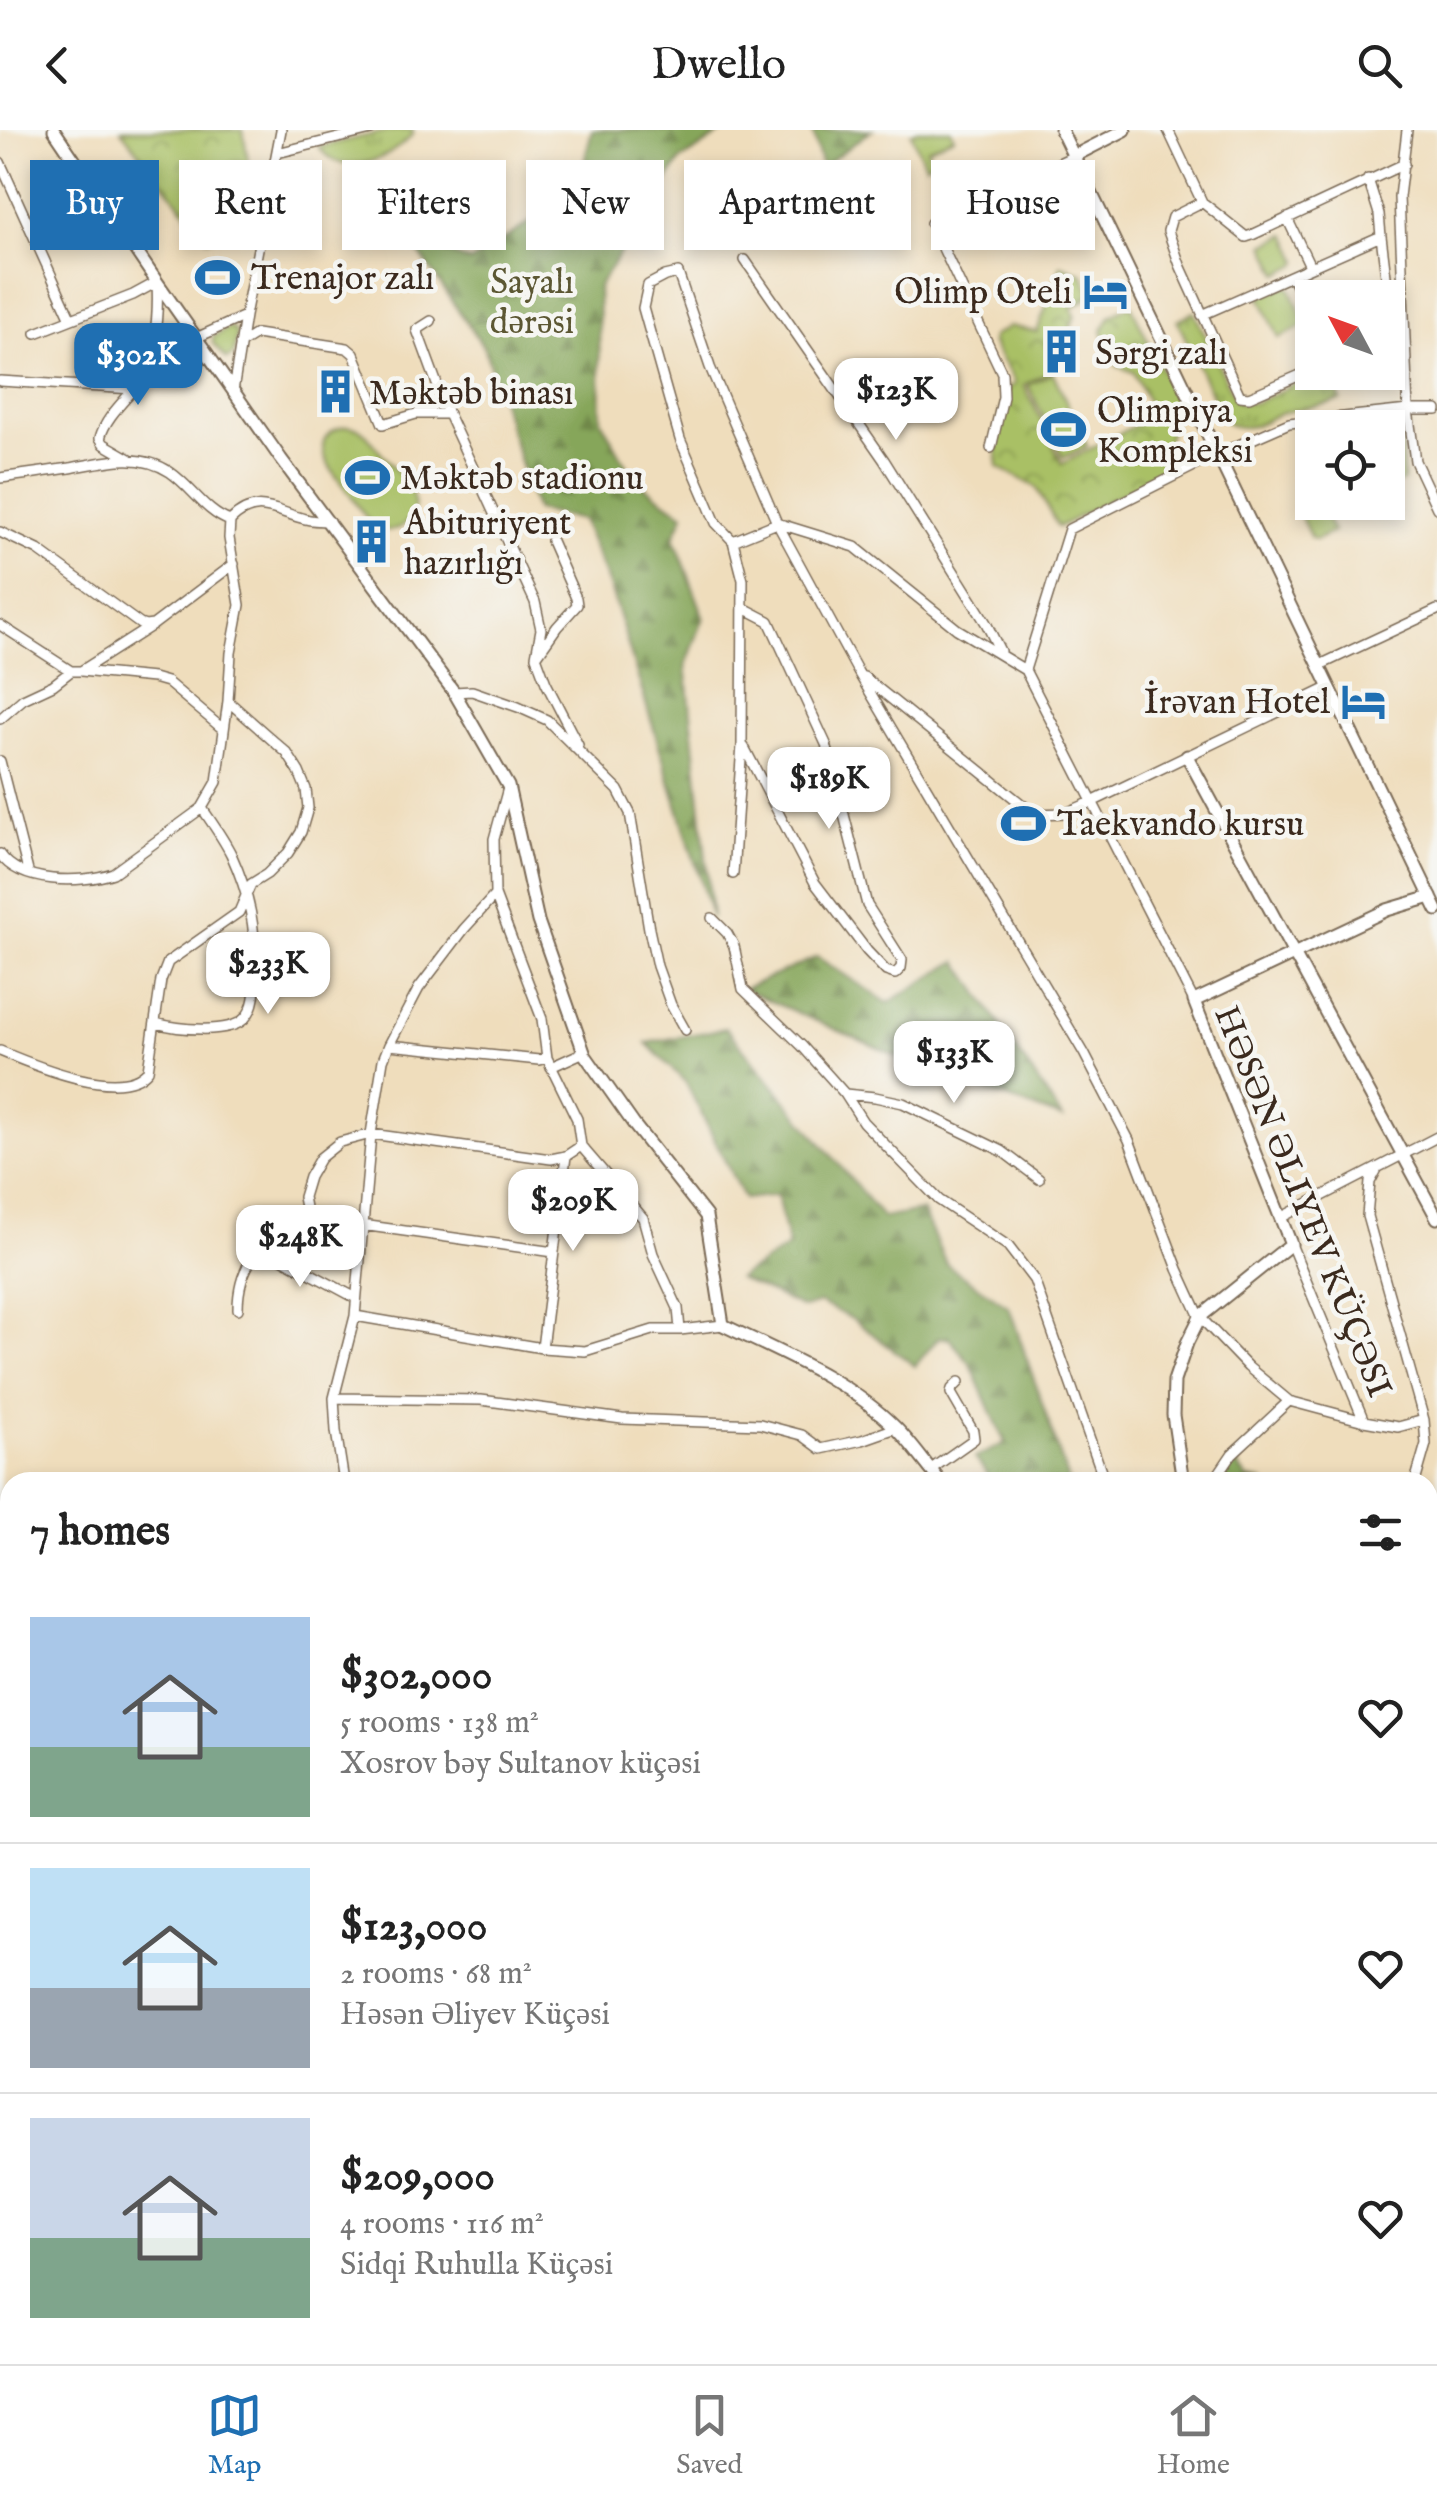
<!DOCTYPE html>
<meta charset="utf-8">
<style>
body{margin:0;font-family:"IM FELL English",serif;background:#f6f6f6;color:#222;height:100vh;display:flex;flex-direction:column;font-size:38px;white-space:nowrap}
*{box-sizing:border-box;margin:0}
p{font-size:32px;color:#767676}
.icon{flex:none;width:55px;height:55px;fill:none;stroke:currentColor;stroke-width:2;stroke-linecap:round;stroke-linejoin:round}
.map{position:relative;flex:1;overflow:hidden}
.side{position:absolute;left:0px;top:1342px;width:1438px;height:892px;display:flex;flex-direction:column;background:#fff;border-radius:30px 30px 0 0;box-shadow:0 5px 15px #0003}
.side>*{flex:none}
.hud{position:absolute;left:30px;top:30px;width:1378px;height:90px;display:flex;gap:20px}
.needle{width:65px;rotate:311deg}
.buttons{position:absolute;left:1295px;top:150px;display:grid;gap:20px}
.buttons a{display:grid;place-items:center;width:110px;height:110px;border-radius:0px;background:#fff;box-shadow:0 5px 15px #0003;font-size:50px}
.price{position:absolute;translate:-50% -85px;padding:0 22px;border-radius:20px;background:#fff;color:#222;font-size:32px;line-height:65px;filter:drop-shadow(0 2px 5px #0008)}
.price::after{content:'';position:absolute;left:50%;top:60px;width:30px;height:22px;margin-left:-15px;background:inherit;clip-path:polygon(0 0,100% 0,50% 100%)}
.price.current{background:#1f6fb2;color:#fff}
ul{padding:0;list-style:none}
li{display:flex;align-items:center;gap:30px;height:250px;padding:0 30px}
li+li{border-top:2px solid #e0e0e0}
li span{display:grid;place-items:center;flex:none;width:280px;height:200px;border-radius:0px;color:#555}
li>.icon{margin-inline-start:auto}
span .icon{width:120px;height:120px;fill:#fffc;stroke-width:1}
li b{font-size:42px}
h2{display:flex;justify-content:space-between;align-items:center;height:120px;padding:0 30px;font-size:42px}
.chip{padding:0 35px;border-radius:0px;background:#fff;box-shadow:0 5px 15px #0003;font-size:35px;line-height:90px}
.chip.current{background:#1f6fb2;color:#fff}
header{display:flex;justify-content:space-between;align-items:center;height:130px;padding:0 30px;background:#fff;font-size:45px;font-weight:600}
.tab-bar{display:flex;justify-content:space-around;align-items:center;height:140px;border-top:2px solid #e0e0e0;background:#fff;font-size:28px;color:#767676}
.tab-bar a{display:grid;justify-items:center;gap:5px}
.tab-bar .current{color:#1f6fb2}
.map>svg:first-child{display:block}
</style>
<header><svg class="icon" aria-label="back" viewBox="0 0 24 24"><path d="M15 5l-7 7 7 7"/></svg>Dwello<svg class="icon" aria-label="search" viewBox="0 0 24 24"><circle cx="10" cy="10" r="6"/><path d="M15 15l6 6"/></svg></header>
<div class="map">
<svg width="1437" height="2234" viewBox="0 0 1437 2234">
<defs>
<pattern id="grass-tufts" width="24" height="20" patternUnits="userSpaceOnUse" patternTransform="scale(2.5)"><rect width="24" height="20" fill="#a9c065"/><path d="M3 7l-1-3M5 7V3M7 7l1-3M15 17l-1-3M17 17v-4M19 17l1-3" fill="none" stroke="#8b9c53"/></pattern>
<pattern id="forest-firs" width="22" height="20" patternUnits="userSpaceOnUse" patternTransform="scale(2.5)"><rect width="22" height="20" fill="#86a65a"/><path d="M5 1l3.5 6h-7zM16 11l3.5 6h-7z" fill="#6f874a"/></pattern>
<pattern id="cemetery-stones" width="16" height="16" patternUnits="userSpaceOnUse" patternTransform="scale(2.5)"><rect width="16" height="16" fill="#a9c065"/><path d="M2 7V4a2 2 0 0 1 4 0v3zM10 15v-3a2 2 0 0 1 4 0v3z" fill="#8b9c53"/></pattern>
<pattern id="park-crowns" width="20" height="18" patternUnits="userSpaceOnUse" patternTransform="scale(2.5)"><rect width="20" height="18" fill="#a9c065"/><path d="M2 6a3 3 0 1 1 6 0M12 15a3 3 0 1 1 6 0" fill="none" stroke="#8b9c53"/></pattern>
</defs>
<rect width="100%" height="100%" fill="#f6f6f2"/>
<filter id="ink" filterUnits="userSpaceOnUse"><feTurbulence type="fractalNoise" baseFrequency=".01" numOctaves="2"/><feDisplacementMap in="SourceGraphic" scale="20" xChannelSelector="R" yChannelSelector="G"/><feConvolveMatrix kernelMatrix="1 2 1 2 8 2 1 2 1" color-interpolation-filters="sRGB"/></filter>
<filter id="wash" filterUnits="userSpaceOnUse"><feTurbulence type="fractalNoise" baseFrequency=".0048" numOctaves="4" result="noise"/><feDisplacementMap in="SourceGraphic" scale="40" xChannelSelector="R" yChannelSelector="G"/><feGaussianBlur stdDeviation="2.25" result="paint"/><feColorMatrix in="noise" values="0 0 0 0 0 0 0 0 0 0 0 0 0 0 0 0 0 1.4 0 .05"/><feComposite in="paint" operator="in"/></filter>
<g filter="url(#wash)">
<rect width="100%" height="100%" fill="#efddbc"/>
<path fill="url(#grass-tufts)" stroke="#727542" stroke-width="2.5" d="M392,0H413V4C391,29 344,50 319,17Z
M1194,182L1234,268L1239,273H1255L1319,242L1328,243L1341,270C1318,278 1295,276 1272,287C1262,292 1254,298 1242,297C1233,297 1227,294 1222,287L1177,190Z
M230,197L237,203L234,224L227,229L213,214V207Z"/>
<path fill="url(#forest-firs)" stroke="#60683c" stroke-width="2.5" d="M592,0H727L680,31L598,157L601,290L634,349L684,384L674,407L704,487L686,535L712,788L611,460L582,390L535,380L485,219L407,105L470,132L577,61Z
M812,0H872L822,37Z
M817,827L888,873L958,831L1062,988L924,938L743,859Z
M726,898L883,1088L922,1081L947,1135L1009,1177L1069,1352H993L975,1328L1005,1313L971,1235L950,1209L939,1207L915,1236L854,1190L820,1173L803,1178L738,1148L788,1117L777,1065L744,1069L686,953L647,913Z
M1233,1329L1247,1349L1265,1352H1216Z
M1428,1801L1437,1810V1886L1428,1881Z
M1199,2225H1293L1283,2234H1189Z"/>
<path fill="url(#cemetery-stones)" stroke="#727542" stroke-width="2.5" d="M0,1406L10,1408V1938L0,1930V1843L3,1834L0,1833Z"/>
<path fill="url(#park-crowns)" stroke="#727542" stroke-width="2.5" d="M121,0H243L250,43L232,99L208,109Z
M1061,135L1082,143L1092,165L1072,178L1075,185L1070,200L1079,226L1024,255L1062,334L1154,285L1133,242L1117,236L1102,201L1110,186L1131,175L1178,275L1161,332L1165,341L1058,397L1036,357L998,337L996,305L1007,259L1015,254C1009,239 998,227 991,212L992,207L1010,196L1037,202Z
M1320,374L1333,402L1316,410L1311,408L1301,387L1303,383Z"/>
<path fill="#a9c065" stroke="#727542" stroke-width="2.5" d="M918,0H951L954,7L927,19L932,31L925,35L911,3Z
M1286,105L1288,106L1299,130L1298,134L1279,144L1265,115Z
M1284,156L1290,157L1304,191V196L1279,208L1260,167Z
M1053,243L1087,316L1063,328L1028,255Z
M347,296L358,298L367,305C379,322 407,349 413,367C420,389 395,409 375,396C365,389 358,376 351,366C335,345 299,306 347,296Z
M1388,301L1401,311L1403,350L1388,360Z"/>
</g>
<g filter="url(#ink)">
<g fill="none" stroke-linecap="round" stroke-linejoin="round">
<defs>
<path id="street" d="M1168,0L1202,72
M1407,0L1399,67L1408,280L1415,331L1437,378
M277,23L371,0
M0,32L71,189
M1287,88L1310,136
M1381,106L1393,203L1388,208
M745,130L884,330L986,493L1000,521
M1292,146L1312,190
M1202,185L1381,106L1379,84L1368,49
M431,191L417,200L448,284L535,472L541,499L536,526
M196,208L245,186L281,0
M240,214L256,204L347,218L354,224L383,294L416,284H448
M1312,240L1249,267L1240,266L1180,135L1168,101L1172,87L1202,72L1246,107L1252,105L1404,34
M0,251L134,259C155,222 159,194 157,152L133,165L36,203
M233,261L245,186
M991,318L1003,267L1002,243L931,93L1074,26
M130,329L104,314L100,308C105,289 121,274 134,259
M0,348C23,345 47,341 70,338C104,332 138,321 170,342C192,357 205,382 230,391C256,364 276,382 305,389C313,391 321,391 329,391
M0,402L38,420L140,494L145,496L153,495
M733,411L777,393L855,417L957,499L1025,540L1194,871
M0,495L71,541
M538,524L557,497L577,475L576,468L551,411
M536,526L546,553L578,615
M1320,535L1437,480
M1025,540L1069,399L1218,324L1289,293L1408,280H1437
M81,541L153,548L167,552L224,600
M864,547L1034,684L1066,683L1094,671L1330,557
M454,562L472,561L518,577L547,590L618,660L630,683L649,799L657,836L671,875L685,900
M0,589L23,569L53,555L71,541H81L153,495L234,434
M744,617L815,753L867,821L886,841L895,844L901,838L902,830L867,775L826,614L769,491L744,478
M0,631L28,741
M0,724C20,754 81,754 113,743L202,678L217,652L228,571L231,523L240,475L229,408L230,391
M733,744L742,615L743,450L733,411L716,393L680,309L643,178L648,155L665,146L678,143L710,237L777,393L858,542L1084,923L1129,1010L1178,1139L1200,1187L1248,1237L1289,1271L1364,1291L1398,1297L1424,1290
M495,765L542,889L547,928L577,989L581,1016L643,1088L653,1124L678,1178L680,1200
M712,788L727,803L734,816L743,859L802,916L845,964L863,992L939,1070L1008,1116L1034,1150L1105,1352
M156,893C176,899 230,905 245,888C256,876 255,859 255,844C256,797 250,766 231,724C223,708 212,693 202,678
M389,915L539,930L547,928
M0,921C31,934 122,973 148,940L161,850L168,832L239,782L251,754L267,744L288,723L301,702L308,678L306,659L299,642L287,623L228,571
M551,937L584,922
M845,964L875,967L903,973L1002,1021L1039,1049
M1377,1039L1370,1052L1367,1086L1424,1290L1426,1314L1415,1352
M1280,1088L1437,1007
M362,1095L554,1122
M1291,1114L1364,1291
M263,1118L356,1168
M238,1179C238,1158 244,1137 258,1121L308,1093L303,1067L309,1047L320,1028L340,1012L371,1004L551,1029L566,1026L581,1016
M355,1186L542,1218L585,1221L653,1200H680L723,1195
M542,1218L566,1026
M334,1268L481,1270L622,1289L760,1294L802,1305L821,1319L862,1310L896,1298
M930,1340L974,1309L973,1301L951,1263L952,1259L959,1252
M344,1352L336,1301L334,1268L355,1186L371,1004L383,930L389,915L419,858L464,799L495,765L494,709L508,658
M1213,1352L1232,1324L1289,1271
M1428,1449L1437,1442
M1428,1648L1437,1652
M1428,1695L1437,1722
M1428,1963L1437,1970
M1428,2058L1437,2060
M1428,2073L1437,2082
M1428,2119L1437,2116
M1428,2204L1437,2206
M576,2225L582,2234
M711,2225L715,2234
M814,2225L834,2234
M1338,2225L1339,2234L1359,2225
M239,2234L247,2225"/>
<path id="secondary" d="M54,0L157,152L281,329L454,562L508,656L538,791L585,925L635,996L706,1086L723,1195C783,1224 848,1250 896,1298C912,1314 926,1335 941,1352
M1061,0L1437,780
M1074,26L1125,0
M1187,626L1437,1088
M1183,1352L1173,1285L1174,1251L1187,1213L1200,1187L1291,1114L1194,871L1387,780L1431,767
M0,1411L10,1412"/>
</defs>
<use href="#street" stroke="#7a6955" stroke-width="12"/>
<use href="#secondary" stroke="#7a6955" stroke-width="15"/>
<use href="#street" stroke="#fff" stroke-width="9"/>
<use href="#secondary" stroke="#fff" stroke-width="11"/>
</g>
</g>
<defs>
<symbol id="stadium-bare" viewBox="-9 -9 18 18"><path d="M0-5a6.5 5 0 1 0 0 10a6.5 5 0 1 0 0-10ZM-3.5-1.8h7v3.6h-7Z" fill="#1f6fb2" stroke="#f6f6f2" stroke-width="2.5" paint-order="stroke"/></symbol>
<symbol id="hotel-bare" viewBox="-9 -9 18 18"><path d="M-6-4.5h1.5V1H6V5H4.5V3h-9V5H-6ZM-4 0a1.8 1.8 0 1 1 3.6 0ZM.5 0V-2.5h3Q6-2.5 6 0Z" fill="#1f6fb2" stroke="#f6f6f2" stroke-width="2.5" paint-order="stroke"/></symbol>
<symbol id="building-bare" viewBox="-9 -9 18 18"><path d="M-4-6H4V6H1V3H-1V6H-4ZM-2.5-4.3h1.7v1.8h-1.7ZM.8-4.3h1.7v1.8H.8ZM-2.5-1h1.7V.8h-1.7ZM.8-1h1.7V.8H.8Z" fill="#1f6fb2" stroke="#f6f6f2" stroke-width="2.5" paint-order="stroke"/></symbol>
</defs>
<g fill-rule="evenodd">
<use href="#stadium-bare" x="186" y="116" width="63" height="63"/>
<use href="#hotel-bare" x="1074" y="130" width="63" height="63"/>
<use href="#building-bare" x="1030" y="190" width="63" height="63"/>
<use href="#building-bare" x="304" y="230" width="63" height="63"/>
<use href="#stadium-bare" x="1032" y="268" width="63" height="63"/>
<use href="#stadium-bare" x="336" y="316" width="63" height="63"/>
<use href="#building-bare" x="340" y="380" width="63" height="63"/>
<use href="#hotel-bare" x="1332" y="540" width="63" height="63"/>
<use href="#stadium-bare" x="992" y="662" width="63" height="63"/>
</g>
<g text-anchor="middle" stroke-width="9" stroke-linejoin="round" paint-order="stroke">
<g font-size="35" fill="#3b2a1e" stroke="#f6f6f2" text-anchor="start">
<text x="251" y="159">Trenajor zalı</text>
<text x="1072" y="173" text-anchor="end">Olimp Oteli</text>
<text x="1095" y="234">Sərgi zalı</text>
<text x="369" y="274">Məktəb binası</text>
<text x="1097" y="292">Olimpiya<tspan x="1097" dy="40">Kompleksi</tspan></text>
<text x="400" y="359">Məktəb stadionu</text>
<text x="404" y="404">Abituriyent<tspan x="404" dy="40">hazırlığı</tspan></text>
<text x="1330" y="583" text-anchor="end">İrəvan Hotel</text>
<text x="1057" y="705">Taekvando kursu</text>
</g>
<g font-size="35" fill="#5c5733" stroke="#f6f6f2">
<text x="532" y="163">Sayalı<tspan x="532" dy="40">dərəsi</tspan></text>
</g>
<g font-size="35" fill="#3b2a1e" stroke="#f6f6f2">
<text transform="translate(1304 1071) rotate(68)" y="12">HƏSƏN ƏLIYEV KÜÇƏSI</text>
</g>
</g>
</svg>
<div class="buttons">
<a><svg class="needle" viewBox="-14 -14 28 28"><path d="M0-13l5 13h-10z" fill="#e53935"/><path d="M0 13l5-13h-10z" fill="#767676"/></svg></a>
<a><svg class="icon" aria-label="locate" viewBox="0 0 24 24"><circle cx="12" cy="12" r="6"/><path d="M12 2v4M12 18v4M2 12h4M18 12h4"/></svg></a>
</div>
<b class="price current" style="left:138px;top:278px">$302K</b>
<b class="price" style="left:896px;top:313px">$123K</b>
<b class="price" style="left:829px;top:702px">$189K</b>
<b class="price" style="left:268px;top:887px">$233K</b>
<b class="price" style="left:954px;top:976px">$133K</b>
<b class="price" style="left:573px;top:1124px">$209K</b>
<b class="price" style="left:300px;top:1160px">$248K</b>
<div class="hud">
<a class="chip current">Buy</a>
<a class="chip">Rent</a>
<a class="chip">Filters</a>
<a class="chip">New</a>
<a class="chip">Apartment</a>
<a class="chip">House</a>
</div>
<section class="side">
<h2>7 homes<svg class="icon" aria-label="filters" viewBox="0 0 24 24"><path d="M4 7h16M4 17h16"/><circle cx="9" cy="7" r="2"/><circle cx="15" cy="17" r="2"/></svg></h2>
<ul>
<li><span style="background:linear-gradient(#a9c7e8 65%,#7fa58c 0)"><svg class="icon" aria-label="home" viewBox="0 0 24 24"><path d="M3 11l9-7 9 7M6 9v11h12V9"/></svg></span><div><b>$302,000</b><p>5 rooms · 138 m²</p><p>Xosrov bəy Sultanov küçəsi</p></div><svg class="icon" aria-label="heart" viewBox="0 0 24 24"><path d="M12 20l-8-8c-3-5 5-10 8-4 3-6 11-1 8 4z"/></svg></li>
<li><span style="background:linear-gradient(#bfe0f5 60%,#9aa5b1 0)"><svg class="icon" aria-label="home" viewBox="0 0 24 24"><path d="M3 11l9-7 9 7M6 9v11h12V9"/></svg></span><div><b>$123,000</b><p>2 rooms · 68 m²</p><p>Həsən Əliyev Küçəsi</p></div><svg class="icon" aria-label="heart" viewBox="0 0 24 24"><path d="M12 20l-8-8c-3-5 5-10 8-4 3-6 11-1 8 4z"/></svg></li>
<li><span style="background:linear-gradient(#c9d6e8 60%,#7fa58c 0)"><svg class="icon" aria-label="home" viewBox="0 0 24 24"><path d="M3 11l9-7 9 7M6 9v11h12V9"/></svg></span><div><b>$209,000</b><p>4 rooms · 116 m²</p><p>Sidqi Ruhulla Küçəsi</p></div><svg class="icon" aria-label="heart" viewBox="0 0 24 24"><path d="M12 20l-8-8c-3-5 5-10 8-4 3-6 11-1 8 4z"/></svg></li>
</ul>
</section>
</div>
<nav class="tab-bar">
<a class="current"><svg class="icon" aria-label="map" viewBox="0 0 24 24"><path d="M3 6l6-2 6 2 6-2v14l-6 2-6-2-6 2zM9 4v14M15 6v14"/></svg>Map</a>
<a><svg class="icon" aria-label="saved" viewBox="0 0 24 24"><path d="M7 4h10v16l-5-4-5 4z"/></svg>Saved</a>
<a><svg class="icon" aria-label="home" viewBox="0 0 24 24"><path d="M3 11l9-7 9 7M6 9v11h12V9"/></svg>Home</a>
</nav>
